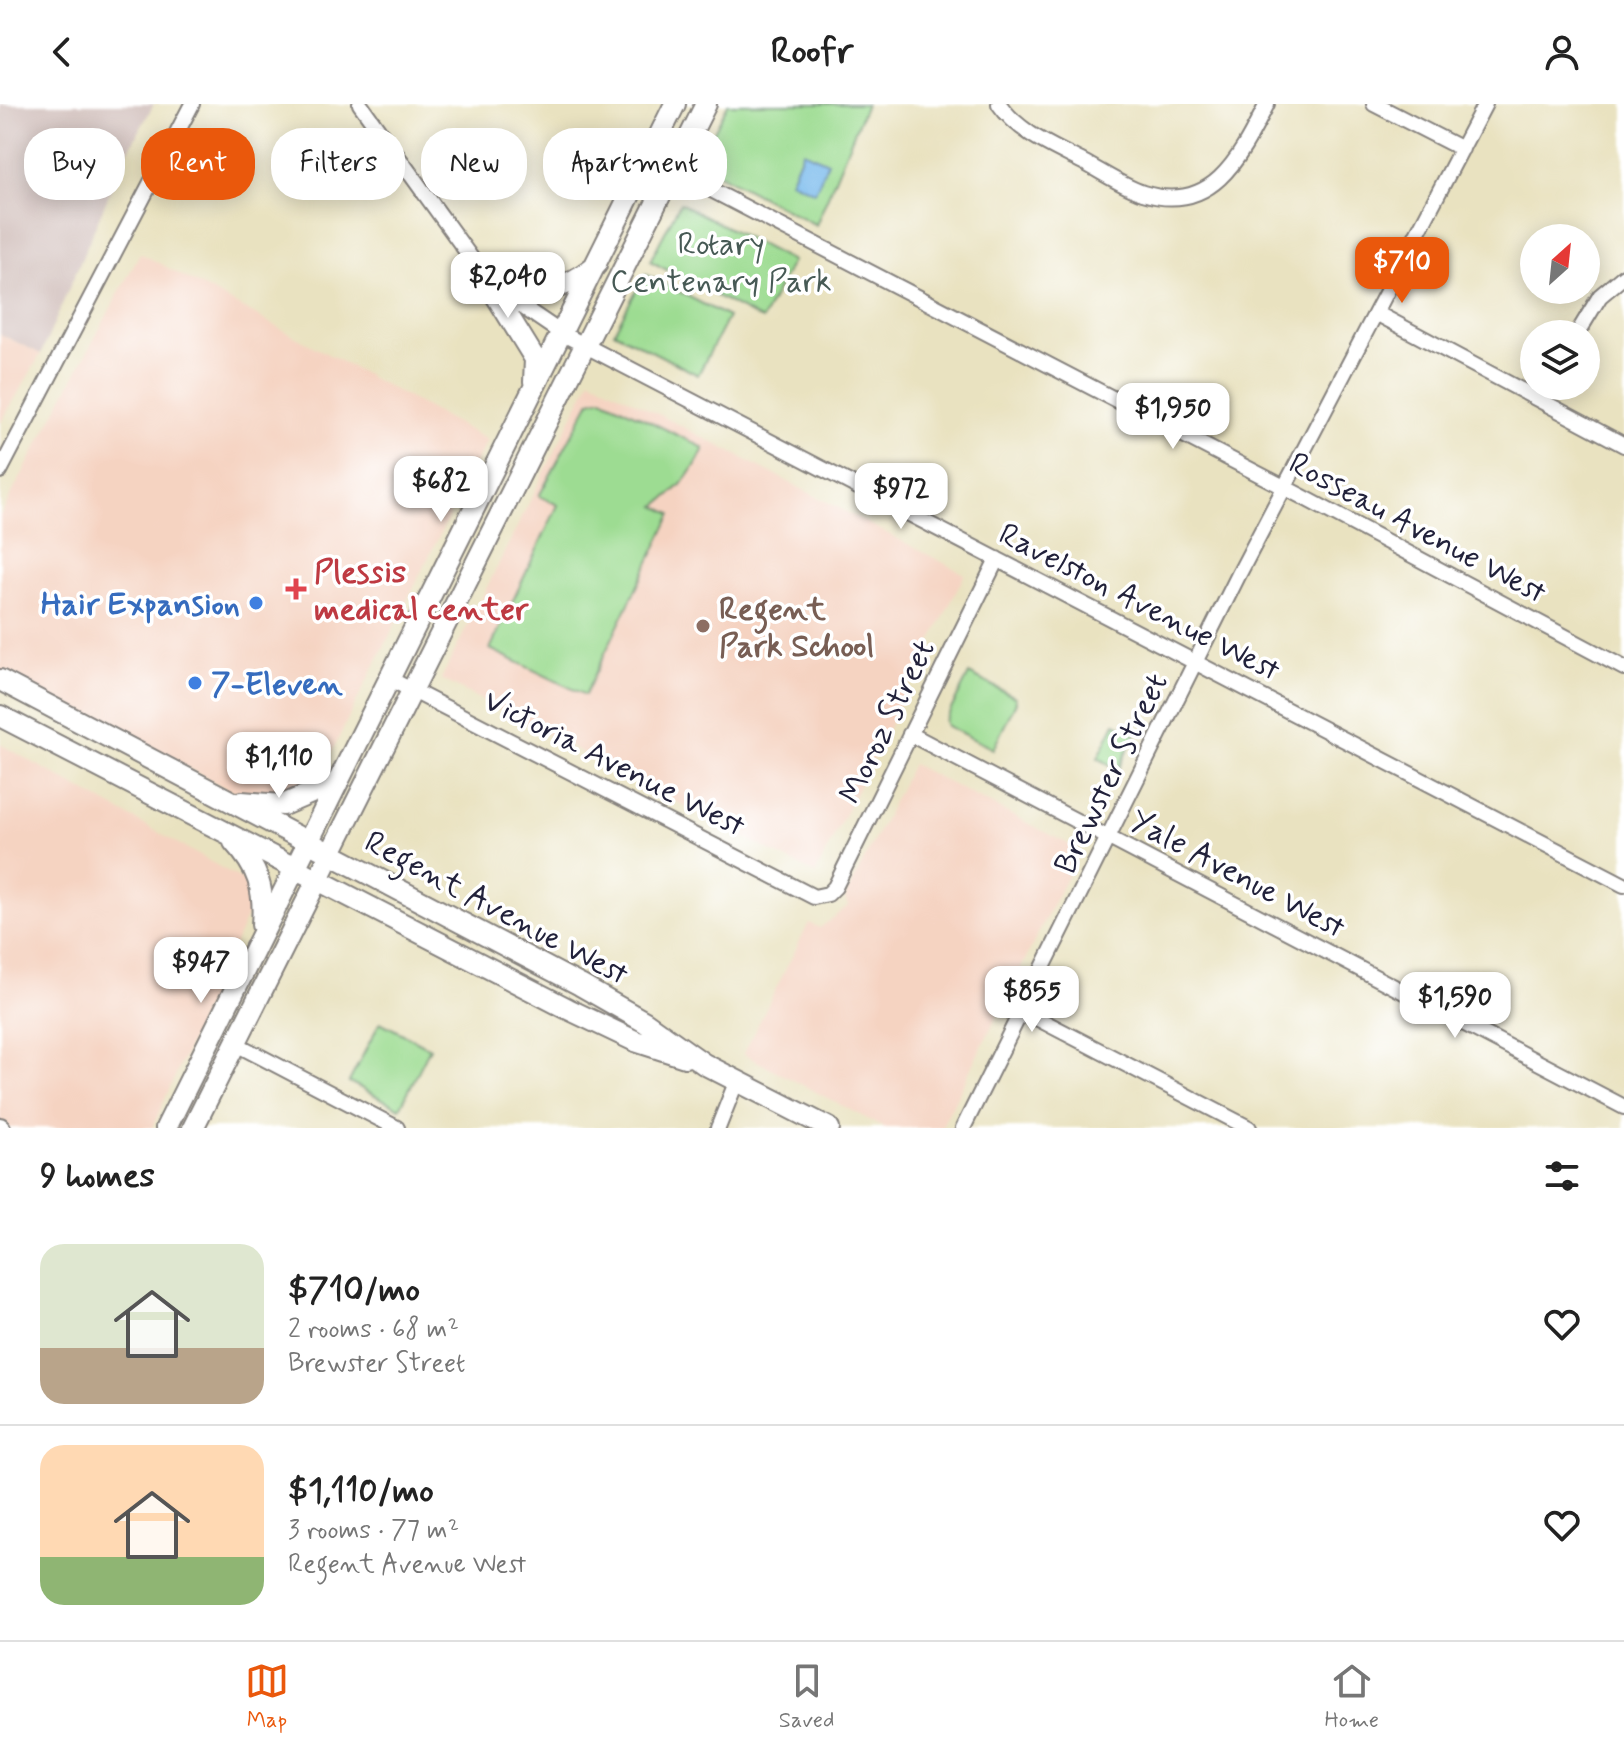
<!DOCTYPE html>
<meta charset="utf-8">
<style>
body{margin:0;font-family:Mynerve,sans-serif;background:#f6f6f6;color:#222;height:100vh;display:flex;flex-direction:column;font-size:30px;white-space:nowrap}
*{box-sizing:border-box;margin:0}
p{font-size:26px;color:#767676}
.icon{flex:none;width:44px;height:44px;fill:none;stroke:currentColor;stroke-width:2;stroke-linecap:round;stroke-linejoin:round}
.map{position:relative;height:1024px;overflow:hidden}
.details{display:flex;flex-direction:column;background:#fff;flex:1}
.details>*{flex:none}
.banner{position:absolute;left:24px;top:24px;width:800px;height:72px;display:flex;gap:16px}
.needle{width:52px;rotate:27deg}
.controls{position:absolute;left:1520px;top:120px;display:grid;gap:16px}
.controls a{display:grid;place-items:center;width:80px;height:80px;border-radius:50%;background:#fff;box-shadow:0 4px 20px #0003;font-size:40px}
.price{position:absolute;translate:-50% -68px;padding:0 18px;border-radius:16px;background:#fff;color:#222;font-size:26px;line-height:52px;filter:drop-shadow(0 2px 4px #0008)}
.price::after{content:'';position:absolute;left:50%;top:48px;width:24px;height:18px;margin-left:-12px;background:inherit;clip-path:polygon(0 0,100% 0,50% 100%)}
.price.on{background:#ea580c;color:#fff}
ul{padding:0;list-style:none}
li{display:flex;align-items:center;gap:24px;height:200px;padding:0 40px}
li+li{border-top:2px solid #e0e0e0}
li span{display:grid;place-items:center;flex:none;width:224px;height:160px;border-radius:24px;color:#555}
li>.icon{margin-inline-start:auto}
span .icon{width:96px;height:96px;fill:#fffc;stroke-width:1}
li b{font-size:34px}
h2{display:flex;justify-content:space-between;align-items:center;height:96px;padding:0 40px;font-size:34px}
.pill{padding:0 28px;border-radius:32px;background:#fff;box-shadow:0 4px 20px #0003;font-size:28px;line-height:72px}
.pill.on{background:#ea580c;color:#fff}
header{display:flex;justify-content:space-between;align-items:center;height:104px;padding:0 40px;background:#fff;font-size:36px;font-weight:700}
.menu{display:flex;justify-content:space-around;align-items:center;height:112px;border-top:2px solid #e0e0e0;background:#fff;font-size:22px;color:#767676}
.menu a{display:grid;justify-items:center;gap:4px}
.menu .on{color:#ea580c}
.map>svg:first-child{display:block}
</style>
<header><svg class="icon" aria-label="back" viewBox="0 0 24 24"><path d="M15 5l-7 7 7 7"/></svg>Roofr<svg class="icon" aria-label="person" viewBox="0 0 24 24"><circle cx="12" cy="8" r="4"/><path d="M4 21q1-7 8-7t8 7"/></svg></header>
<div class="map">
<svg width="1624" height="1024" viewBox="0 0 1624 1024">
<rect width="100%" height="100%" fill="#fff"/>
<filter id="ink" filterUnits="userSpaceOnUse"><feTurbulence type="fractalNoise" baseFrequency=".0125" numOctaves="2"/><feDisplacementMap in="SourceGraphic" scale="16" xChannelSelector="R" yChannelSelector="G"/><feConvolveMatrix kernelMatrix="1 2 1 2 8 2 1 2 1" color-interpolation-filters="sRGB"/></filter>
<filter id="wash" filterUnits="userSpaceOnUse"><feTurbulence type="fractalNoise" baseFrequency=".006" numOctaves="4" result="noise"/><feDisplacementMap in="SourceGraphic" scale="32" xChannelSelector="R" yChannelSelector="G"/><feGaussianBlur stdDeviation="1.8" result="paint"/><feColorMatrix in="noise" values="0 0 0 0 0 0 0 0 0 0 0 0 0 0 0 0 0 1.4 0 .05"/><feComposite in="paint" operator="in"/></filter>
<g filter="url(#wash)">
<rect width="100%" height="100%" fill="#e9e2c0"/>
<path fill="#f5d3c1" d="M140,149L487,336L329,653L302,685L283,692L231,687L0,567V412Z
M0,230L41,250L0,320Z
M591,275L965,470L815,770L441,575Z
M0,640L259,785L152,1024H8L0,1020Z
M912,660L1080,746L941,1024H885L743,950L809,819L820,824L848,802L845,794Z"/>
<path fill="#d1c0bc" d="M0,0H154L124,55L41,250L0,230Z"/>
<path fill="#9ddc92" stroke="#607f66" stroke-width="2" d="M728,0H866L816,121L698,59Z
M680,99L792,157L762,216L650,157Z
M645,170L728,213L698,271L614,228Z
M602,294L704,344C692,372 680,384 656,402L672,410L585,591L490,545L558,401L539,392L590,297Z
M969,570L1015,593L1016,598L993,645L947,622L945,617Z
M1115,619L1136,629L1118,665L1098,654Z
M380,918L430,944L400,1004L349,978Z"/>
<path fill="#77b9ec" stroke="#4c6e94" stroke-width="2" d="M803,47L828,58L815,88L790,77Z"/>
</g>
<g filter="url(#ink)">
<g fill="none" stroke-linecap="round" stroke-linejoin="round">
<defs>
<path id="minor" d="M360,0L482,169L517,199L561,229L1624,781
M999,0C1019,29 1052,42 1083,58C1102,68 1122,82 1143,89C1214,111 1241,51 1267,0
M1374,0L1462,45
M673,66L1301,392L1624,564
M1376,209L1624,341
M1577,230L1600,192L1624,172
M1542,297L1550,282
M0,367L192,0
M390,575L814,793L828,790L835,783L997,455
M910,630L1624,1003
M1023,907L1249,1024
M236,940L397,1024
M718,1024L737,976
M963,1024L1239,470L1485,0"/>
<path id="tertiary" d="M0,1023L1,1024"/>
<path id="secondary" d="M482,169L535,255L534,278
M482,169C530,188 553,196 596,161
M0,576L580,881L645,918L704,960L829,1024
M0,612L568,905L635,937L685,953
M242,698L283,701L337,678
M234,738C258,764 265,785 262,821
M166,1024L675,0
M193,1024L706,0"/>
</defs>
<use href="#minor" stroke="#86827e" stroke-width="18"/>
<use href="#tertiary" stroke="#86827e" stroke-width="22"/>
<use href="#secondary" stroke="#86827e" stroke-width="24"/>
<use href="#minor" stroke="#fff" stroke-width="14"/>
<use href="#tertiary" stroke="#fff" stroke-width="18"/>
<use href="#secondary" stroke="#fff" stroke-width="20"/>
</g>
</g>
<path fill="#e0444e" stroke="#fff" stroke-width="3" d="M292 473h8v8h8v8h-8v8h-8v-8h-8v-8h8z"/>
<g fill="#3f7fe0" stroke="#fff" stroke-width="3">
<circle cx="256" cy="499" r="8"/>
<circle cx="195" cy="579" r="8"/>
</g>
<circle fill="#8d6e63" stroke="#fff" stroke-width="3" cx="703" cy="522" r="8"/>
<g text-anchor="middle" stroke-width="7" stroke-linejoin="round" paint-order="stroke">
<g font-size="32" fill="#475a55" stroke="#fff">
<text x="721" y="150">Rotary<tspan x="721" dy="37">Centenary Park</tspan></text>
</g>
<g font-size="32" fill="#22223b" stroke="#fff">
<text transform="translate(1418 423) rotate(28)" y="11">Rosseau Avenue West</text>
<text transform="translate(1140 497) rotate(27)" y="11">Ravelston Avenue West</text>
<text transform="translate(886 617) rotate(-64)" y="11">Moroz Street</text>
<text transform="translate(615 658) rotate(27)" y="11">Victoria Avenue West</text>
<text transform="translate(1110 669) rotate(-64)" y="11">Brewster Street</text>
<text transform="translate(1238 769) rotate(28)" y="11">Yale Avenue West</text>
<text transform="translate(497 803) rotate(28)" y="11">Regent Avenue West</text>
</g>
<g font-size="32" font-weight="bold" fill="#be3a42" stroke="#fff" text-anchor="start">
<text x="314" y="478">Plessis<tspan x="314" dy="37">medical center</tspan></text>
</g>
<g font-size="32" font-weight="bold" fill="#366cbe" stroke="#fff" text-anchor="end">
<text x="240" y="510">Hair Expansion</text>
<text x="211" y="590" text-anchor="start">7-Eleven</text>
</g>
<g font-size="32" font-weight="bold" fill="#785e54" stroke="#fff" text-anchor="start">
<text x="719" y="515">Regent<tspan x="719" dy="37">Park School</tspan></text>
</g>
</g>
</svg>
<div class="controls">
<a><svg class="needle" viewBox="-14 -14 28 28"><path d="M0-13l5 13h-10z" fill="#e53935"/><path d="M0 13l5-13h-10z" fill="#767676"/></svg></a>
<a><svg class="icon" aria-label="layers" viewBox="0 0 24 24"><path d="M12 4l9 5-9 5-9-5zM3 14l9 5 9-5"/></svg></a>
</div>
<b class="price on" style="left:1402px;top:201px">$710</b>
<b class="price" style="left:508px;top:216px">$2,040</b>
<b class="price" style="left:1173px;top:347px">$1,950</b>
<b class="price" style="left:441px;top:420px">$682</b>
<b class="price" style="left:901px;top:427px">$972</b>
<b class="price" style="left:279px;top:696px">$1,110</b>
<b class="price" style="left:201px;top:901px">$947</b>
<b class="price" style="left:1032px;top:930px">$855</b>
<b class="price" style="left:1455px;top:936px">$1,590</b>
<div class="banner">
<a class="pill">Buy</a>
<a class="pill on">Rent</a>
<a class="pill">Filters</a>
<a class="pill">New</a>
<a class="pill">Apartment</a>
</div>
</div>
<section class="details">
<h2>9 homes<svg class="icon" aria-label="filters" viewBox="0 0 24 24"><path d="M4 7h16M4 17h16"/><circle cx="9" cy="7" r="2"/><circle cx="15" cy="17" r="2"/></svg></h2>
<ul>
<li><span style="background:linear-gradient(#dfe7d0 65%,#b9a48a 0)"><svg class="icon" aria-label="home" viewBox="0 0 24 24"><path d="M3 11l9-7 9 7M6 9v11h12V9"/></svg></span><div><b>$710/mo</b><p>2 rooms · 68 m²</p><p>Brewster Street</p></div><svg class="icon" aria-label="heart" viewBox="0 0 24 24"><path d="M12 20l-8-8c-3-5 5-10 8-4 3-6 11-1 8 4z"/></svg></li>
<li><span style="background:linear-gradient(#ffd9b3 70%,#8fb573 0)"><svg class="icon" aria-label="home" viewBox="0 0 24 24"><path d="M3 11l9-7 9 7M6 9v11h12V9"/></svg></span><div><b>$1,110/mo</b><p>3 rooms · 77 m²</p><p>Regent Avenue West</p></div><svg class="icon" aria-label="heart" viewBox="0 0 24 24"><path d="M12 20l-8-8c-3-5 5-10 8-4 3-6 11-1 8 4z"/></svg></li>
</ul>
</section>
<nav class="menu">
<a class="on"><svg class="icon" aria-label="map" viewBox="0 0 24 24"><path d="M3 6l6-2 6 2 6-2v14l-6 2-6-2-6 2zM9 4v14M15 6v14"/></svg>Map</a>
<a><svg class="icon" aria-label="saved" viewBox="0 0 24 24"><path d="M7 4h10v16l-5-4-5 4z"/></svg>Saved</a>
<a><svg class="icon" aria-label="home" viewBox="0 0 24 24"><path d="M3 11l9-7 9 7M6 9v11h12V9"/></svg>Home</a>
</nav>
